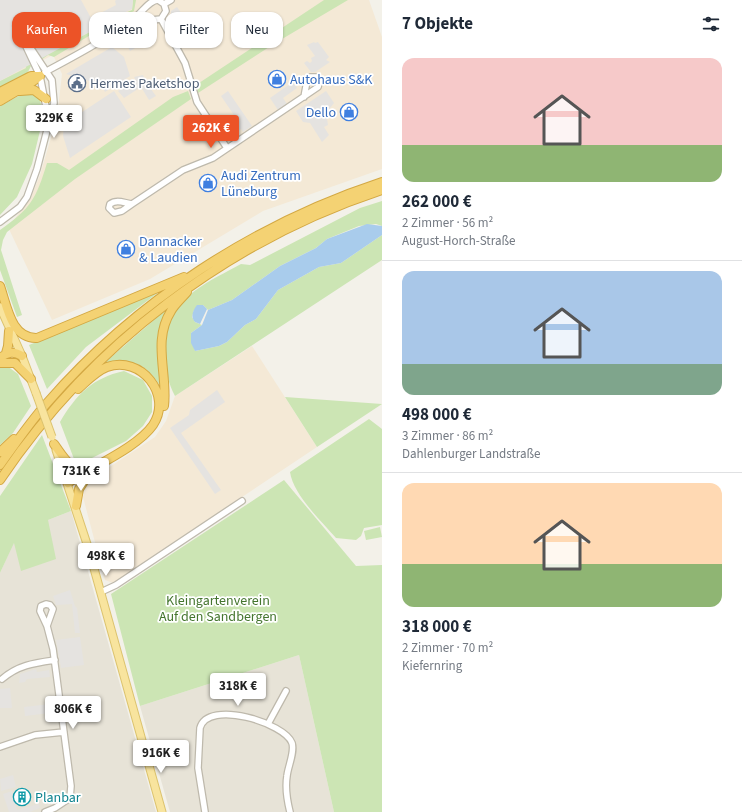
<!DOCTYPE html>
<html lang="de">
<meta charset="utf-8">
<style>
body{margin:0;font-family:"Source Sans 3",sans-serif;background:#f2f2f3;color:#1f2937;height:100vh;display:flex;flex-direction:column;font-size:15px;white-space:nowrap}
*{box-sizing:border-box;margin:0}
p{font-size:13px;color:#747a83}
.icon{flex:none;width:22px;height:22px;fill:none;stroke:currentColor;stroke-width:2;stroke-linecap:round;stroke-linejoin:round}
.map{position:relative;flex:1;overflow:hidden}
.panel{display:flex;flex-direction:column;background:#fff;width:360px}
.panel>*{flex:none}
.guide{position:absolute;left:12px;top:12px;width:310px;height:36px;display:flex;gap:8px}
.price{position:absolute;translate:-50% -34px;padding:0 9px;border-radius:4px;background:#fff;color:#222;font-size:13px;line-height:26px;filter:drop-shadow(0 1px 2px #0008)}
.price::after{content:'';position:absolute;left:50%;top:24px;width:12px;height:9px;margin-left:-6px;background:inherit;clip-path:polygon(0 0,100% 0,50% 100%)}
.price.current{background:#ec5327;color:#fff}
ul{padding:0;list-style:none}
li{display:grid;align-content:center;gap:8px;height:212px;padding:0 20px}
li+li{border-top:1px solid #e0e1e3}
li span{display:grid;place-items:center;height:124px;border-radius:12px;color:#555}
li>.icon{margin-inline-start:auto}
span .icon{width:72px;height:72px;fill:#fffc;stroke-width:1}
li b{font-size:17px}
h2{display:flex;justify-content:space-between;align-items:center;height:48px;padding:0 20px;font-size:17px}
.pill{padding:0 14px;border-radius:12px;background:#fff;box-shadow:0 1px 3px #0004;font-size:14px;line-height:36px}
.pill.current{background:#ec5327;color:#fff}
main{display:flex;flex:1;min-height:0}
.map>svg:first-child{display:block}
</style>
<main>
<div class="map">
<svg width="382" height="812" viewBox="0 0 382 812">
<rect width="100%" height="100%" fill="#f3f1e9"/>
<path fill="#e7e3d7" d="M71,511L156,812H0V573L14,542L48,520Z
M299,655L334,812H170L140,706Z"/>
<path fill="#f4e9d6" d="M0,0H369L382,37V169L263,211L150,279L52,320L8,227L30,199L40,175L57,117L62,74L53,55L0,82Z
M252,346L317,447L113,583L105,580L83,497L86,486L99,474L155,437L166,421L175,396Z"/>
<path fill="#cce5b4" d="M133,0H136L134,11L112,22L54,57L48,55L41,60L26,24L46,55L97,28L104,22L132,10Z
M324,0H348L277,42L198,93L196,85Z
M15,34L31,66C26,79 12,84 0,89V81L26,68Z
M188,91L191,99L75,179L7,232L3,240L1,250L22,315L17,317L0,270V230C31,208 36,199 47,163H57L69,170L173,97Z
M24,93H31L39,97L44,114L32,164L17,197L0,215V106Z
M382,201V226L376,224L359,226L327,239L316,248L280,266L232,300L208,310L203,305L194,310L192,317L195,322L202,325L191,333L195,351L219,346L227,342L245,325L256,319L278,290L319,267L341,263L382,235V260L175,396C167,381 165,367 166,351C166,345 165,338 166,332C173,296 212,280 241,264L250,265L360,208Z
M159,292L86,347L47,389L29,345Z
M170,306L159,329L157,348L161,387C144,361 131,358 101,366Z
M7,366L18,374L31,406L13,433L0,445V368Z
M124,371L143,380L152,396V412L143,426L126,441L86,461L74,459L60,422C76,395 92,378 124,371Z
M285,397L382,404L317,447Z
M369,419L382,429V525L364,528L361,536L356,540L336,538C321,521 293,494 290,472Z
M42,435L71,511L48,520L56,559L21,571L14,543L0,573V496Z
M284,480L356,566L382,565V812H334L299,655L140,706L111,594Z
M380,527L382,537L366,540L364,531Z"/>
<path fill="#e5e3e0" d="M0,0H81L91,18L116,5L115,1L116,0H133L132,9L104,22L97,28L0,81Z
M177,7L184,17L179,21L188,35L176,43L173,37L175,35L170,25L171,11Z
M143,30L155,31V37L130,51L126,43L130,37Z
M314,42L315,43L318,42L329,57L326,60L330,62L315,72H311L304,63L307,61L310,63L312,61L311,58L315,56L307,45Z
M112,47L124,57L130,76L105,92L102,86L99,88L96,83L66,74Z
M143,75L145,81L156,96L149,100L141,87L124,98L118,91L136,81L134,77Z
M293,82L297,88L283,98L289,107L280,113L270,98Z
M114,91L131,117L70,158L63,136L64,124Z
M228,91L252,126L243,132L241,129L231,137L224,126L236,118L221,96Z
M326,91L334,103L326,113L328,125L324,127L329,135L322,142L310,123L303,122L296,111Z
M217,390L225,402L181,433L221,490L215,494L170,428L189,415L190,410Z
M70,590L75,606L77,608L80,633H75L72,604L56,605L53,596Z
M80,637L84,665L61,668L56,640Z
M36,669L37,672L49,670L50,677L27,679L25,682L19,683L20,674Z
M10,688L12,708H0V689Z
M50,704L51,710H56L57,712L25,716L24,707Z
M13,775L16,787L1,791L0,779Z
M12,791L17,810L39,804L40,808L30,812H9L3,794Z"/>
<path fill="#a9ccec" d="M367,224L382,226V235L341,263L319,267L278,290L256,319L245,325L227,342L219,346L195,351L191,343V333L202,325L208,310L232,300L280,266L316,248L327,239Z
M197,305H203L207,309L200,324L195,322C190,317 193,310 197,305Z"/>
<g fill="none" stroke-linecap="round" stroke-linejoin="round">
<defs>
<path id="minor" d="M164,4L171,0
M161,19L185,63L197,102L227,148
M23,40L40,76L48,117
M45,72C75,56 105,40 132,20C141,14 149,0 158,0L164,4L166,11L161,19L142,21L111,35
M132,204L122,211L114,213L109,208L110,204C117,199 124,203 132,204L183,170L213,158L318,87L320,80L317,77H310L307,81L304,97
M0,222L20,207L27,197L37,169L54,103L52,80L16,26
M101,592L116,585L242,501
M2,679C18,665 34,663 55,660
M268,724L286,691
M0,747L35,735L64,732
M45,812L55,808L70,798L71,786L53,649L47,626L40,611L41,606L46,604L50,605L53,609L47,626
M205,812L198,768L200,728C208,699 285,723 292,743C295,752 288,766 287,776C285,788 287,800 290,812"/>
<path id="major" d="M0,307L22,356L36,393
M56,450L88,547L162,812"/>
<path id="highway" d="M20,91L34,90L46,99
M0,92L31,76H40
M0,101L32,82L40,76
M0,286C7,306 11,339 37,338L184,277
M6,353L8,346L9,331
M0,358C8,352 14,351 22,356
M0,363H15L31,379
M164,406C168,374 152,341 171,311C175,304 182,298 187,292
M54,444C63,456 71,473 89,469
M0,452L14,439
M0,465C15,444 30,422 47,403C136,301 254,224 382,182
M0,480C91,345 227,241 382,190
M68,483C91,467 137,448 153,425C173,395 141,355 107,367C96,371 87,381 78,389
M76,506L79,489L86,478"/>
</defs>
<use href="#minor" stroke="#beb9ac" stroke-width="8"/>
<use href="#major" stroke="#dcc36e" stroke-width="9"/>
<use href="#highway" stroke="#d3a843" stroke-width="10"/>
<use href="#minor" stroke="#fff" stroke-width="5.5"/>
<use href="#major" stroke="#f8e49e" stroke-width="7"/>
<use href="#highway" stroke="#f4d273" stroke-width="8"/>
<defs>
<path id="major-bridge" d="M36,393L52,437"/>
</defs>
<use href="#major-bridge" stroke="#dcc36e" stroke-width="9" stroke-linecap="butt"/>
<use href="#major-bridge" stroke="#f8e49e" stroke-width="7"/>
</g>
<defs>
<symbol id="shop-ring" viewBox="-11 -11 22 22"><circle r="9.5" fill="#fff" stroke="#3f7fe0" stroke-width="1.5"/><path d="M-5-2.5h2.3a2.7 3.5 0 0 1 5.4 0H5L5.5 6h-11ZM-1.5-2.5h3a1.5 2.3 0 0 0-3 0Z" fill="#3f7fe0"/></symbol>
<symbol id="civic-ring" viewBox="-11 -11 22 22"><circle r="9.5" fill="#fff" stroke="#5c6f8a" stroke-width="1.5"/><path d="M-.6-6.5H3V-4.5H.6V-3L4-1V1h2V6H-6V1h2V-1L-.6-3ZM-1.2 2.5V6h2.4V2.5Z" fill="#5c6f8a"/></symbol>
<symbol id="building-ring" viewBox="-11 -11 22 22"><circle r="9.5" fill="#fff" stroke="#0f9aa8" stroke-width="1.5"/><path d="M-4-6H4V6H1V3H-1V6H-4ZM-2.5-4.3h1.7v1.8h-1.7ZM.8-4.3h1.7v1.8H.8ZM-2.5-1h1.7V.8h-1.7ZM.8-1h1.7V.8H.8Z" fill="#0f9aa8"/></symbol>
</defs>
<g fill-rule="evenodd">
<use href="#shop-ring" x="267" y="69" width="20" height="20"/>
<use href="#civic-ring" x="67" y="73" width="20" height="20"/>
<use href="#shop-ring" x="339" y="102" width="20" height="20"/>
<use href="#shop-ring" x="198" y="173" width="20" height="20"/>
<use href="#shop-ring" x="116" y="239" width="20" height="20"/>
<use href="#building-ring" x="12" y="787" width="20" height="20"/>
</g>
<g text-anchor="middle" stroke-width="3.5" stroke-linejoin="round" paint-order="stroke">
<g font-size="14" fill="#366cbe" stroke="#fff" text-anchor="start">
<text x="290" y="84">Autohaus S&amp;K</text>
<text x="336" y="117" text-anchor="end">Dello</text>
<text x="221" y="180">Audi Zentrum<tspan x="221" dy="16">Lüneburg</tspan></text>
<text x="139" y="246">Dannacker<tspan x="139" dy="16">&amp; Laudien</tspan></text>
</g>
<g font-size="14" fill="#4e5e75" stroke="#fff" text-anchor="start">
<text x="90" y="88">Hermes Paketshop</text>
</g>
<g font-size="14" fill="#44752e" stroke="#fff">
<text x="218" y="605">Kleingartenverein<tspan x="218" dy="16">Auf den Sandbergen</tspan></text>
</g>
<g font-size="14" fill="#0d838f" stroke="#fff" text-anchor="start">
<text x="35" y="802">Planbar</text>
</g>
</g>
</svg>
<b class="price" style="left:54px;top:139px">329K €</b>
<b class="price current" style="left:211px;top:149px">262K €</b>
<b class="price" style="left:81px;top:492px">731K €</b>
<b class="price" style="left:106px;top:577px">498K €</b>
<b class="price" style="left:238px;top:707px">318K €</b>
<b class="price" style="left:73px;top:730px">806K €</b>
<b class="price" style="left:161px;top:774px">916K €</b>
<div class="guide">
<a class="pill current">Kaufen</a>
<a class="pill">Mieten</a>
<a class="pill">Filter</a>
<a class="pill">Neu</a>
</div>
</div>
<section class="panel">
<h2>7 Objekte<svg class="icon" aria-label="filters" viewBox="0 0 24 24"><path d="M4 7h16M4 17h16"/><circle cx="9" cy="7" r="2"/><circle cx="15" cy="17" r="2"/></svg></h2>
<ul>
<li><span style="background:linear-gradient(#f6c9c9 70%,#8fb573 0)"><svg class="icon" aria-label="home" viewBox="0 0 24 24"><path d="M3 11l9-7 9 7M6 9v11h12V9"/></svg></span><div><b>262 000 €</b><p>2 Zimmer · 56 m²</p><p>August-Horch-Straße</p></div></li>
<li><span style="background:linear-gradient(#a9c7e8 75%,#7fa58c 0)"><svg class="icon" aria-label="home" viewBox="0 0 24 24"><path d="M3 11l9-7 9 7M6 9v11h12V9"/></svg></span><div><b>498 000 €</b><p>3 Zimmer · 86 m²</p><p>Dahlenburger Landstraße</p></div></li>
<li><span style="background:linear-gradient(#ffd9b3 65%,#8fb573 0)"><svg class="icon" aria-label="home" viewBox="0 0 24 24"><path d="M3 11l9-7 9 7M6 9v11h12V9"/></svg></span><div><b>318 000 €</b><p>2 Zimmer · 70 m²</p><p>Kiefernring</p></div></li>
</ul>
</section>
</main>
